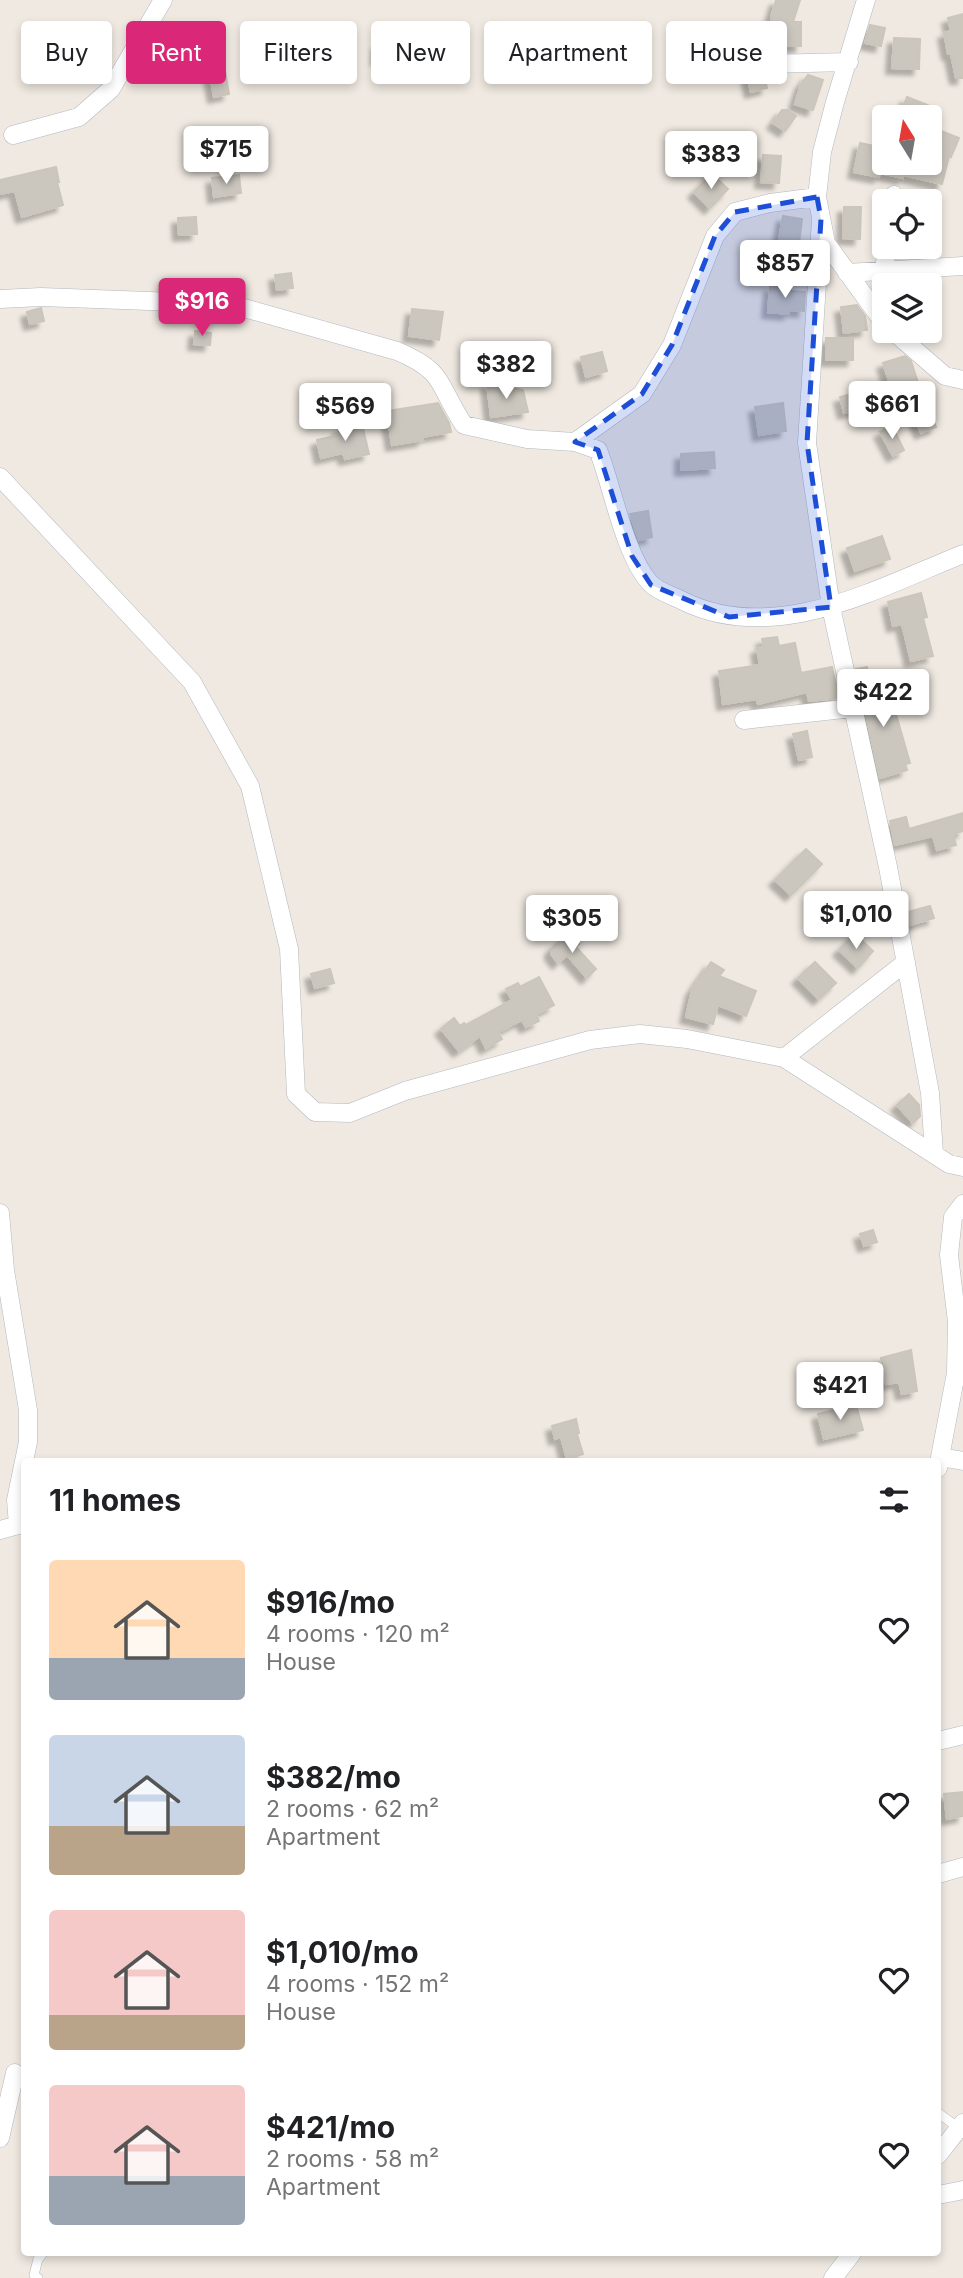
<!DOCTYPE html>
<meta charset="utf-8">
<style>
body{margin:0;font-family:Inter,sans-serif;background:#f6f6f6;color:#202124;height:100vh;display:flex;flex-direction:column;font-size:26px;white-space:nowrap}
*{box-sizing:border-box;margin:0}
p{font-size:23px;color:#757577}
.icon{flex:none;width:38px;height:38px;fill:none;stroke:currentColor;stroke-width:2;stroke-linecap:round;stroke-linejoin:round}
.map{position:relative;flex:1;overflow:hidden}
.details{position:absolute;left:21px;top:1458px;width:920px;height:798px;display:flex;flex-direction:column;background:#fff;border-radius:7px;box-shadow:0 4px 10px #0003}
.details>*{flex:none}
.guide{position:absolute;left:21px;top:21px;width:922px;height:63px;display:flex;gap:14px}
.needle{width:46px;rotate:349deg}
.buttons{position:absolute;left:872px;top:105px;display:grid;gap:14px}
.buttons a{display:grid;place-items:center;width:70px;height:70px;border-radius:7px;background:#fff;box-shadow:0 4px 10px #0003;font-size:35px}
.price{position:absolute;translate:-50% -60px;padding:0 16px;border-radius:7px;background:#fff;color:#222;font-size:23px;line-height:46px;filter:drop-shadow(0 2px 4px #0008)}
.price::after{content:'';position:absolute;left:50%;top:42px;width:21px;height:16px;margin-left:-10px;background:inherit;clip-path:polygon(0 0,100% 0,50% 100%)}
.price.active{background:#db2777;color:#fff}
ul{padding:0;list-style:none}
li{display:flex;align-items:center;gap:21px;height:175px;padding:0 28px}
li span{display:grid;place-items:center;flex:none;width:196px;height:140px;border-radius:7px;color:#555}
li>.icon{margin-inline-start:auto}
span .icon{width:84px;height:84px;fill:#fffc;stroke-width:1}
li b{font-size:30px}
h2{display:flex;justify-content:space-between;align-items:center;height:84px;padding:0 28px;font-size:30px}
.tag{padding:0 24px;border-radius:7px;background:#fff;box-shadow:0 4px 10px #0003;font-size:24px;line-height:63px}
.tag.active{background:#db2777;color:#fff}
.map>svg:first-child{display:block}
</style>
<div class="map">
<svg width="963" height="2278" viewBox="0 0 963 2278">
<defs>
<filter id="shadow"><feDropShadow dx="-6" dy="6" stdDeviation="2" flood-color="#0004"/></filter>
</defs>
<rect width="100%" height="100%" fill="#efe9e1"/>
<path fill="#cbc7bf" stroke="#cbc5ba" stroke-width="2" filter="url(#shadow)" d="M776,0H800L793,22H801V46H771V17Z
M963,14V78H956L951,54H948L944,33L951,31L948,18Z
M870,25L885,28L881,46L865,43Z
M894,38L920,39L919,69L892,68Z
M378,43L405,45L404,60L377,59Z
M225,71L229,94L214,97L210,74Z
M759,71L764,75L767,88L751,92L747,74Z
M808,75L823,80L813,110L795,104L801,84Z
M907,97L930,106L925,117H899Z
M782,110H788L796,116L785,131L773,123Z
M941,131L959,138L951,157L949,156L942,184L903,175V178L880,173L879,177L854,172L860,143L884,148V163H929Z
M763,155L781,156L779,183L761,182Z
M56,167L59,182H57L63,205L22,217L15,191L0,194V180Z
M712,174L728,189L710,208L694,192Z
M239,175L241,193L214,197L212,178Z
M844,207H861L860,239L843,238Z
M783,216L802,219L799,243L779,240Z
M196,217L197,234L179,235L178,218Z
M291,273L293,288L277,290L275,275Z
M770,286L791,288V291L805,292L804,311L789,310V314L768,312Z
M857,305L865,316L867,330L844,333L841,307Z
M41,308L44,321L30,324L27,312Z
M412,309L443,312L439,340L409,336Z
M195,331L211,333L210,345L194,344Z
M826,338H853V360H826Z
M602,352L607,371L586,377L581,357Z
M905,356L911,361L924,401L936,427L921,433L902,387L892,390L883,363Z
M487,383L523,390L528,412L491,417Z
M856,393L860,409L844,413L840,397Z
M438,403L449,423L451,432L422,437L423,440L392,445L387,411Z
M783,403L786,431L759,435L755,407Z
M362,424L369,454L345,459L343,453L321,458L317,440L339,435L338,429Z
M892,426L904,450L893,456L880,432Z
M714,452L715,468L681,470V454Z
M648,511L652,537L639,540L630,514Z
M882,536L890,559L855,571L847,548Z
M921,593L927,617L923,618L933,656L911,661L902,624L893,626L888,602Z
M777,637L779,646L795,643L801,673L832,667L839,698L809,701L807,692L758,704L757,699L723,704L719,671L760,665L757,648L764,647L762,639Z
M867,667L874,694L883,691L885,698L891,697L910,763L905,764L907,770L880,778L856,669Z
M807,731L812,757L799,760L793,734Z
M963,813V831L953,834L956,845L937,850L933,836L895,845L890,821L906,817L909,829Z
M806,849L822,864L791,895L775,880Z
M930,906L934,918L910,925L908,912Z
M569,933L579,944L576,947L596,969L587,978L567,955L558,963L551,954V949Z
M855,934L873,951L858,968L839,950Z
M711,962L724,970L719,976L756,991L746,1016L718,1005L713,1024L686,1017L692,990Z
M815,962L836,983L819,999L798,978Z
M330,969L334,983L315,988L311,974Z
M539,977L554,1005L536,1014L539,1021L526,1027L522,1020L498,1032L502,1039L486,1048L480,1036L459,1051L441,1029L454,1018L460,1026L464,1023L466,1025L512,1000L506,989L518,983L520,987Z
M909,1094L919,1105L920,1116L913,1123L897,1105Z
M873,1230L877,1242L864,1246L860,1234Z
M911,1350L917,1391L902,1394L899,1382L886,1384L881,1358Z
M856,1405L863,1430L824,1439L818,1414Z
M576,1419L579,1433L577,1434L583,1454L567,1459L561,1437L555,1439L552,1426Z
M963,1792V1816L947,1819L944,1794Z"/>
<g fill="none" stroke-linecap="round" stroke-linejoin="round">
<defs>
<path id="service" d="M938,2113L959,2128
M38,2278L34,2275L38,2259L44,2252"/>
<path id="minor" d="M866,0L835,102L822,152L817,197L826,243L884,323
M767,64L849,62
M13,135L79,117L111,89L163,0
M893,201L894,195
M821,219L807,443L831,607L888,867L930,1093L934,1153
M884,271L887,247
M847,273L963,266
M0,299L41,297L230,304L397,351C447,372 437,385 464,425L527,439L575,442L598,450C613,488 624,554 650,583C657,591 673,596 683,601C775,646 878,588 963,554
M893,331L945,376L963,380
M575,442L642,394L672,345L715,236L735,212L770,203L817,197
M0,477L192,682L250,786L289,949L296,1094L315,1112L350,1113L405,1091L590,1040L640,1034L687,1039L784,1058L949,1164L963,1167
M744,720L853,708
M784,1058L906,962
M0,1213L5,1270L28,1410V1442L16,1500L18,1525
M940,1457L963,1461
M938,1468L956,1373L957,1322L949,1255L953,1217L963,1204
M0,1530L18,1525H24
M938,1741L963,1735
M938,1874L963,1867
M0,2138L15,2073
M938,2155L963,2123
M938,2195L963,2190
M833,2278L853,2252"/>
</defs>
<use href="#service" stroke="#b4b7c1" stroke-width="10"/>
<use href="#minor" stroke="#b4b7c1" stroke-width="19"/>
<use href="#service" stroke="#fff" stroke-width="9"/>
<use href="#minor" stroke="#fff" stroke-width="18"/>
</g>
<path fill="#1d4ed8" fill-opacity="0.2" stroke="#1d4ed8" stroke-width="5" stroke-dasharray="14 9" stroke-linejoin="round" d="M817,197L821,219L807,443L831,607L729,617L651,585L632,556L598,450L575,442L642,394L672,345L715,236L735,212Z"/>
</svg>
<div class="buttons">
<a><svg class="needle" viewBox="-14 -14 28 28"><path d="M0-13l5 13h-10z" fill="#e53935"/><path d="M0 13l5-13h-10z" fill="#757577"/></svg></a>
<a><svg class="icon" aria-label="locate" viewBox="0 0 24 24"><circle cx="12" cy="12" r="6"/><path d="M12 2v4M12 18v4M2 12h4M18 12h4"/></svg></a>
<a><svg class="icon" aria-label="layers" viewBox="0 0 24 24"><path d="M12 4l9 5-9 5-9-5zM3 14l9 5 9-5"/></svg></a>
</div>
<b class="price" style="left:226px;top:186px">$715</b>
<b class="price" style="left:711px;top:191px">$383</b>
<b class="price" style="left:785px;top:300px">$857</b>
<b class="price active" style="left:202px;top:338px">$916</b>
<b class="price" style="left:506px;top:401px">$382</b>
<b class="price" style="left:892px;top:441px">$661</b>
<b class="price" style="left:345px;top:443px">$569</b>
<b class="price" style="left:883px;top:729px">$422</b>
<b class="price" style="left:856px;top:951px">$1,010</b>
<b class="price" style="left:572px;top:955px">$305</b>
<b class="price" style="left:840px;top:1422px">$421</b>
<div class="guide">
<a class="tag">Buy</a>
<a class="tag active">Rent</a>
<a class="tag">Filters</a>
<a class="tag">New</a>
<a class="tag">Apartment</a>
<a class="tag">House</a>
</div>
<section class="details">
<h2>11 homes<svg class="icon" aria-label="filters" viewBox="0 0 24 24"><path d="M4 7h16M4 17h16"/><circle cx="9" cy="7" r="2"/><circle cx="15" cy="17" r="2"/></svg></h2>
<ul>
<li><span style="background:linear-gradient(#ffd9b3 70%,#9aa5b1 0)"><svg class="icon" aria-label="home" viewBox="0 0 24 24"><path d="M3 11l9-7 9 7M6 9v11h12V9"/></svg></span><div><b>$916/mo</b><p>4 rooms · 120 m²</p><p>House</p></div><svg class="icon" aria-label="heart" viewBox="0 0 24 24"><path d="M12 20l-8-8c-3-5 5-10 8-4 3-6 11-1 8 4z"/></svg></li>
<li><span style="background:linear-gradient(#c9d6e8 65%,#b9a48a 0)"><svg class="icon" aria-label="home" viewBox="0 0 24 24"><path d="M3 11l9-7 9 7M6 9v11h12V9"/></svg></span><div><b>$382/mo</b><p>2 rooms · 62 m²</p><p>Apartment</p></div><svg class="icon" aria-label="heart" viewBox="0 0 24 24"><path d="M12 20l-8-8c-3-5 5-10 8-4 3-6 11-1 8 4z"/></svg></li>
<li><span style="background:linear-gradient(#f6c9c9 75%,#b9a48a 0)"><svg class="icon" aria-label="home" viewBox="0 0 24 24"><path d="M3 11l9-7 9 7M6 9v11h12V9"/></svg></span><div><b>$1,010/mo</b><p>4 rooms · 152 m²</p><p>House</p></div><svg class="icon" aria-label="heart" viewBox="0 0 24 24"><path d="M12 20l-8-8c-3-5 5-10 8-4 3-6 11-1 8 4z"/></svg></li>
<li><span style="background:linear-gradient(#f6c9c9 65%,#9aa5b1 0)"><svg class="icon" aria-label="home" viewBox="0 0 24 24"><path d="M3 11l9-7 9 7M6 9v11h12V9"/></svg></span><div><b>$421/mo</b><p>2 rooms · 58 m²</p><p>Apartment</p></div><svg class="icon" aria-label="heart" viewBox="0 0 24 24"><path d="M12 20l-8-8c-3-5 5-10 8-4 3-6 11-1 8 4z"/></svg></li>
</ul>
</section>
</div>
